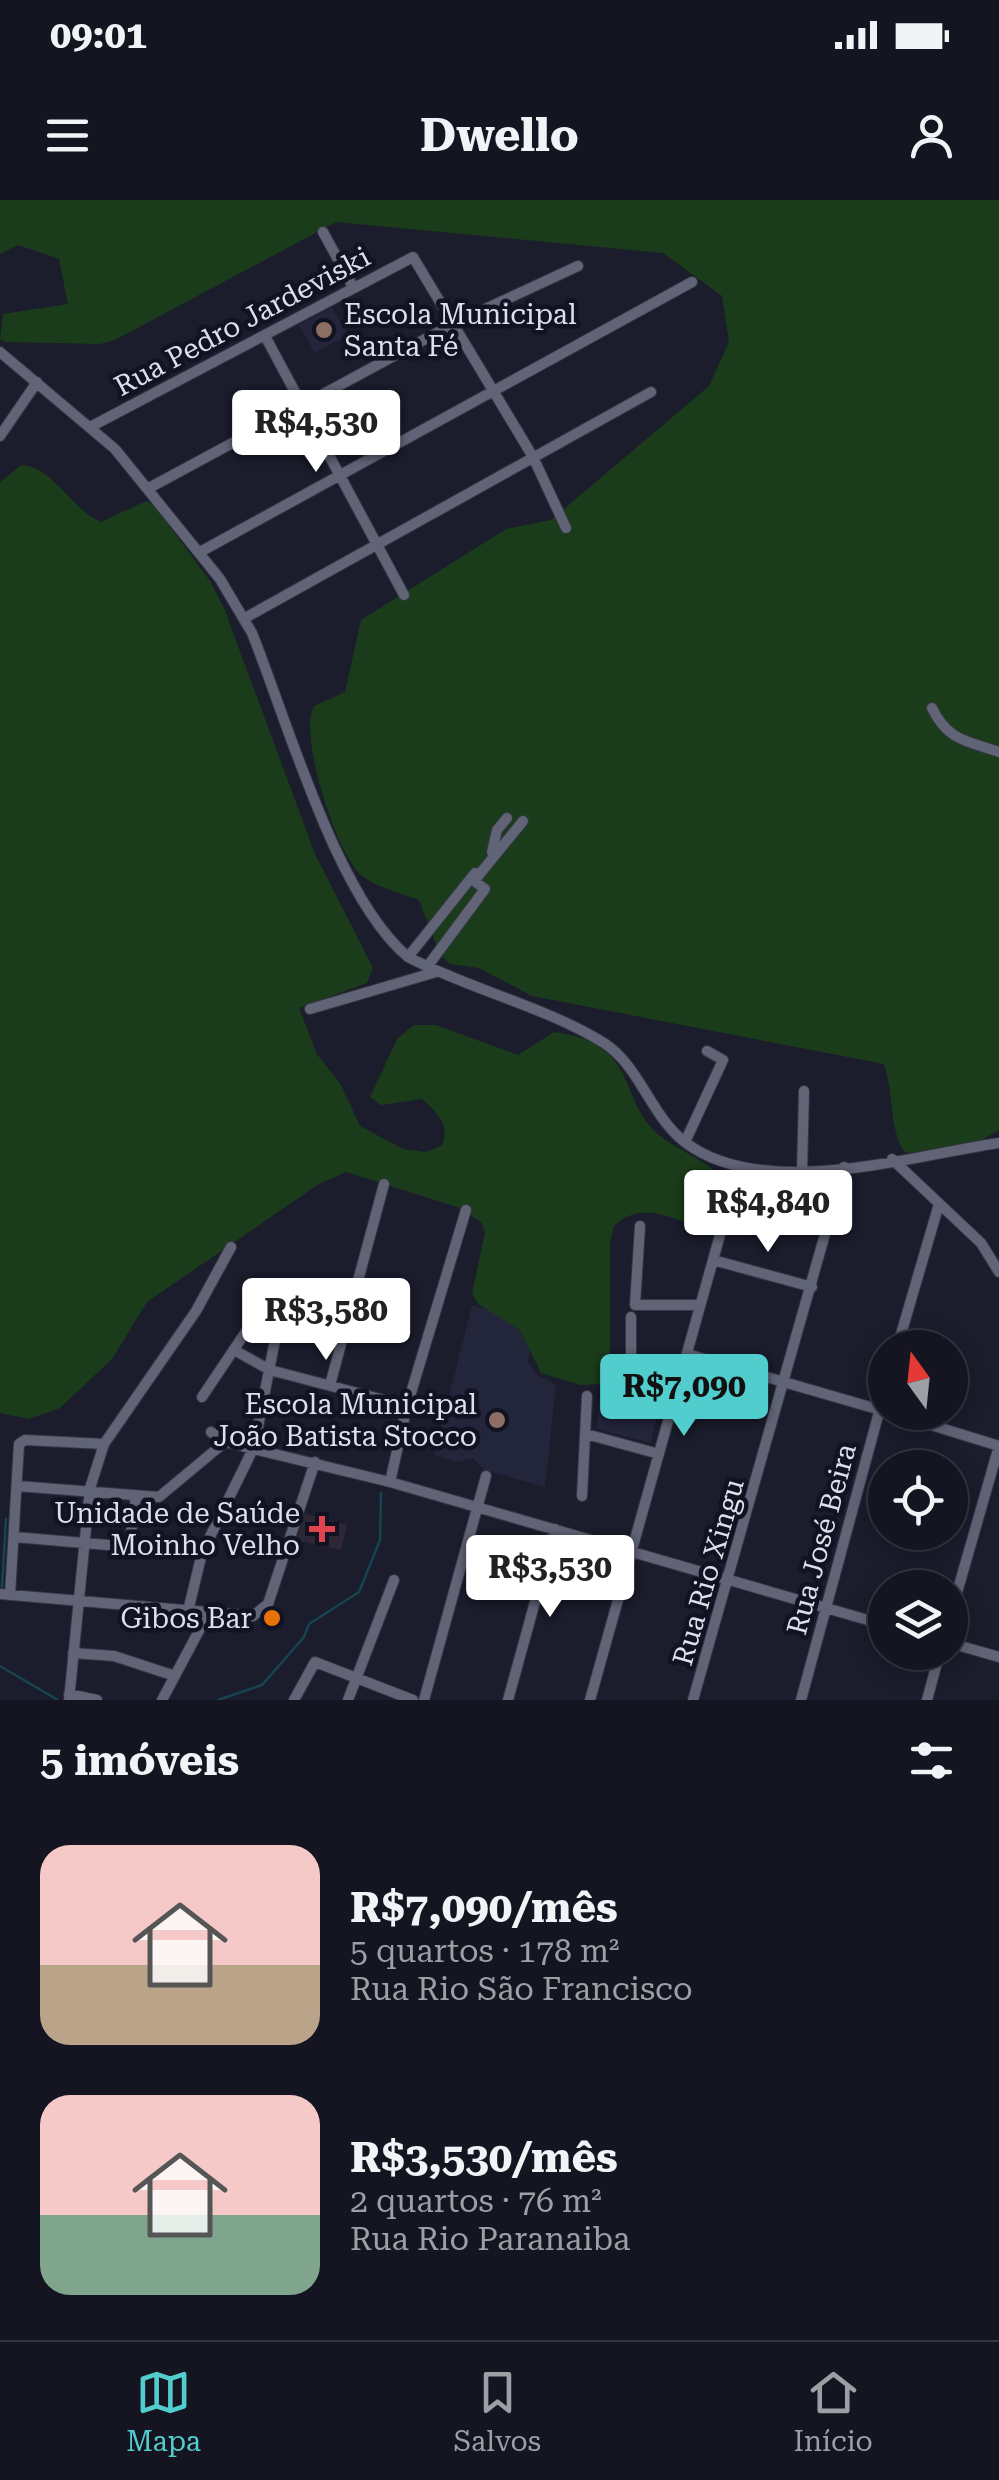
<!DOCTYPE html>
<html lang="pt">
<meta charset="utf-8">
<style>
body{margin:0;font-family:"Roboto Serif",serif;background:#1d1e2a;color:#f1f3f6;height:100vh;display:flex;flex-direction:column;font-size:38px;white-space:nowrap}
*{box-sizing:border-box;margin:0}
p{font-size:32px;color:#9d9fa5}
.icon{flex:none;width:55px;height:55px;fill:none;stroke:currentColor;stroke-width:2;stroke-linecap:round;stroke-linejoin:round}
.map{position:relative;height:1500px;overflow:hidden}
.drawer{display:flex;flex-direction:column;background:#141521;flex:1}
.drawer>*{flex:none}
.needle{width:65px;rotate:345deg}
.tools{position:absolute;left:868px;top:1130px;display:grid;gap:20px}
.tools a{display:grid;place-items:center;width:100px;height:100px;border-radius:50%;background:#141521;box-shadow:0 5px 25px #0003,0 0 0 2px #33343f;font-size:50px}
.price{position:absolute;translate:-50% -85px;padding:0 22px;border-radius:10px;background:#fff;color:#222;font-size:32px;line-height:65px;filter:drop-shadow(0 2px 5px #0008)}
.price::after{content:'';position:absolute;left:50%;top:60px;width:30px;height:22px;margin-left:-15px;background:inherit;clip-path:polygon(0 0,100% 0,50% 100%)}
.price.on{background:#52cdce;color:#111}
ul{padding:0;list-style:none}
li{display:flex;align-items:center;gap:30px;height:250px;padding:0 40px}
li span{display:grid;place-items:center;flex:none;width:280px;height:200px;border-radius:30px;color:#555}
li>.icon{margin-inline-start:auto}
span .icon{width:120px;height:120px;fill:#fffc;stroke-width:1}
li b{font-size:42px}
h2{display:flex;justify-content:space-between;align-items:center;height:120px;padding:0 40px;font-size:42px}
.status{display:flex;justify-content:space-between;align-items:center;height:70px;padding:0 50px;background:#141521;direction:ltr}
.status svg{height:28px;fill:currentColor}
header{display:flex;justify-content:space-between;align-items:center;height:130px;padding:0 40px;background:#141521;font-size:45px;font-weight:700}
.tab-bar{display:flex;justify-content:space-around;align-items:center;height:140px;border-top:2px solid #33343f;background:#141521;font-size:28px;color:#9d9fa5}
.tab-bar a{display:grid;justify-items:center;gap:5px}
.tab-bar .on{color:#52cdce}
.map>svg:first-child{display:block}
</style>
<div class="status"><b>09:01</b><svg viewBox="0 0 49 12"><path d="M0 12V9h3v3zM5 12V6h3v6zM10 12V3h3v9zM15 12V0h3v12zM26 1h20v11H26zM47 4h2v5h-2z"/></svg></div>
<header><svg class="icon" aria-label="menu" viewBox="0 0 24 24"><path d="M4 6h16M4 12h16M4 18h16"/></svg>Dwello<svg class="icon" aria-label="person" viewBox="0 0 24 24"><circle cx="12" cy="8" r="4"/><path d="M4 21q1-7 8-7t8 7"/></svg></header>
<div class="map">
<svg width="999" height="1500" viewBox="0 0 999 1500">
<rect width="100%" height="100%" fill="#1b1c2c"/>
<path fill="#23253b" d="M332,107L348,135L315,153L299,125Z
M472,1106L537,1120L528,1161L536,1174L556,1185L545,1287L484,1270L473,1258L456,1262L434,1255Z
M662,1191L651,1243L597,1229L600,1194Z"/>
<path fill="#2c2635" d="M303,1313L347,1325L341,1350L295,1340Z"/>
<path fill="#1b3c1a" d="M0,0H999V930L967,948L907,953C890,942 893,887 884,864L532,796L479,768L450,764L440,755L419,700C401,693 376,688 361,675C336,653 298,535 314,506L345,492L361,420L506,329L551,320L709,186L729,142L722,96L663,53L336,22L115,140L100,144L6,142L0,139L3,114L68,104L59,59L18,45L0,54Z
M21,265C52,265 73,311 101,322L146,301L154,305L210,381L224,408L315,654L373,768L367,783L299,808L317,854L341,885L360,926L403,949L426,952L442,945C451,926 436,911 422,899L381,905L370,897L397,839L414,825H436L518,855L554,832C641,844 616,898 659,935C677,950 701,957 717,974L720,986L708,1024C680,1030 649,994 614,1026L610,1042V1169L603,1184L581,1185L541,1173L520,1130L478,1104L472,1094L485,1032L481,1022L460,1008L346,972L319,984L147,1102L112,1159L60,1208L29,1219L0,1213V282Z"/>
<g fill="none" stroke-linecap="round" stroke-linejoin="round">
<path stroke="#164450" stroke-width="2.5" d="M2,1387L6,1319
M0,1466L58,1500
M218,1500L262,1485L304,1437L309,1424L359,1392L380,1340L381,1293"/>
<defs>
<path id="minor" d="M323,32L353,87
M265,136L404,395
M0,152L115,249L220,379L252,433C288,523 337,698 408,757C471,790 544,806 604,843C640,866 651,917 686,943C764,1001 910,956 999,943
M92,226L413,57L533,257L566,328
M0,236L37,182
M149,288L455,123L578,66
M200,352L692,82
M245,418L651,192
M932,508C948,541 967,541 999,552
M492,652L497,630L507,618
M408,757L475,673
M427,767L485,689L474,681L523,621
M310,809L436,772
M685,942L723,860L707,851
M892,959L981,1043L999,1072
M802,971L804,891
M640,1026L635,1105H700
M713,1060L812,1087
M631,1117V1163H684
M897,1148L939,1004
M234,1150L270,1170L407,1206
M687,1154L884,1211
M330,1185L384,984
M202,1197L247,1130
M889,1212L999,1246
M211,1232L225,1242L390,1282L885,1425
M586,1234L659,1254
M390,1282L407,1206L466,1010
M17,1286L159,1297L225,1242
M582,1296L587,1196
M14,1337L202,1353
M129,1348L136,1296
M0,1394L253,1416L268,1404L315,1262
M10,1395L19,1244L25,1240L104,1244
M189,1407L202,1353L254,1247L286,1084
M950,1417L999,1246
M950,1443L999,1457
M73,1453L114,1456L175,1476
M69,1494L97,1500
M69,1500L90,1288L104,1244L196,1111L231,1047
M162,1500L210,1410
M294,1500L315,1462L413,1500
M348,1500L394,1380
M424,1500L486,1276
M508,1500L555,1329
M590,1500L739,967
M693,1500L844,967
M801,1500L885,1190
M927,1500L940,1452"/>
</defs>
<use href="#minor" stroke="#353743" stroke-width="12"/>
<use href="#minor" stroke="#616377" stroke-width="10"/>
</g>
<g fill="#8d6e63" stroke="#121322" stroke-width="4">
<circle cx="324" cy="130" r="10"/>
<circle cx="497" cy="1220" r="10"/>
</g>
<path fill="#e0444e" stroke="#121322" stroke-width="4" d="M317 1314h10v10h10v10h-10v10h-10v-10h-10v-10h10z"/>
<circle fill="#e8710a" stroke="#121322" stroke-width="4" cx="272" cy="1418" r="10"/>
<g text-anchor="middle" stroke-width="9" stroke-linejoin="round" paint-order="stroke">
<g font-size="28" fill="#dddfea" stroke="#121322" text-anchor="end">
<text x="344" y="124" text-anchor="start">Escola Municipal<tspan x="344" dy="32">Santa Fé</tspan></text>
<text x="477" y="1214">Escola Municipal<tspan x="477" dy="32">João Batista Stocco</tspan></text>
<text x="300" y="1323">Unidade de Saúde<tspan x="300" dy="32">Moinho Velho</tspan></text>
<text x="252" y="1428">Gibos Bar</text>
</g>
<g font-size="28" fill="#dddfea" stroke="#121322">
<text transform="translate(242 121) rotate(-28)" y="10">Rua Pedro Jardeviski</text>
<text transform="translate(821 1339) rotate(-75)" y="10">Rua José Beira</text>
<text transform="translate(708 1372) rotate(-74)" y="10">Rua Rio Xingu</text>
</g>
</g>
</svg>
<div class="tools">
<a><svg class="needle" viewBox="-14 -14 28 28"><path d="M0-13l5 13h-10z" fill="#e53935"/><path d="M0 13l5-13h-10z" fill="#9d9fa5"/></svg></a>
<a><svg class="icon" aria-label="locate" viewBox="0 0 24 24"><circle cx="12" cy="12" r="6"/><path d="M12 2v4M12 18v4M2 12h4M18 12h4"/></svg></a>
<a><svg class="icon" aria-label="layers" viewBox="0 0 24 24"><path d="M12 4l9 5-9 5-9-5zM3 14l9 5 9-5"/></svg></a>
</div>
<b class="price" style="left:316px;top:275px">R$4,530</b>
<b class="price" style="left:768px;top:1055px">R$4,840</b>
<b class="price" style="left:326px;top:1163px">R$3,580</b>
<b class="price on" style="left:684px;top:1239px">R$7,090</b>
<b class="price" style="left:550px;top:1420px">R$3,530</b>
</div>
<section class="drawer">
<h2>5 imóveis<svg class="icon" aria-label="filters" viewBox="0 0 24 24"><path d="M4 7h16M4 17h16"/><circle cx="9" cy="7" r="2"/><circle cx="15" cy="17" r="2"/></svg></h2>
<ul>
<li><span style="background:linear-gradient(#f6c9c9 60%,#b9a48a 0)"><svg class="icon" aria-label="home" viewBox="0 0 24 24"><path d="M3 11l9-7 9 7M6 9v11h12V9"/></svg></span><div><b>R$7,090/mês</b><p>5 quartos · 178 m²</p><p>Rua Rio São Francisco</p></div></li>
<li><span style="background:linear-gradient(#f6c9c9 60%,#7fa58c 0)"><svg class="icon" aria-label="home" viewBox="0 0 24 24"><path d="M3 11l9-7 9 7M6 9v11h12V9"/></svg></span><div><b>R$3,530/mês</b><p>2 quartos · 76 m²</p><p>Rua Rio Paranaiba</p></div></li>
</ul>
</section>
<nav class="tab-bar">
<a class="on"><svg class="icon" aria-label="map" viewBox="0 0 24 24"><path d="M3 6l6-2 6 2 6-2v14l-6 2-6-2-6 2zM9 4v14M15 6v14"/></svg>Mapa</a>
<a><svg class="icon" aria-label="saved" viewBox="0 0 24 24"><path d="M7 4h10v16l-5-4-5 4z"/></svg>Salvos</a>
<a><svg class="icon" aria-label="home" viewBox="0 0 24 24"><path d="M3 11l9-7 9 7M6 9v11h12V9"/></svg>Início</a>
</nav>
